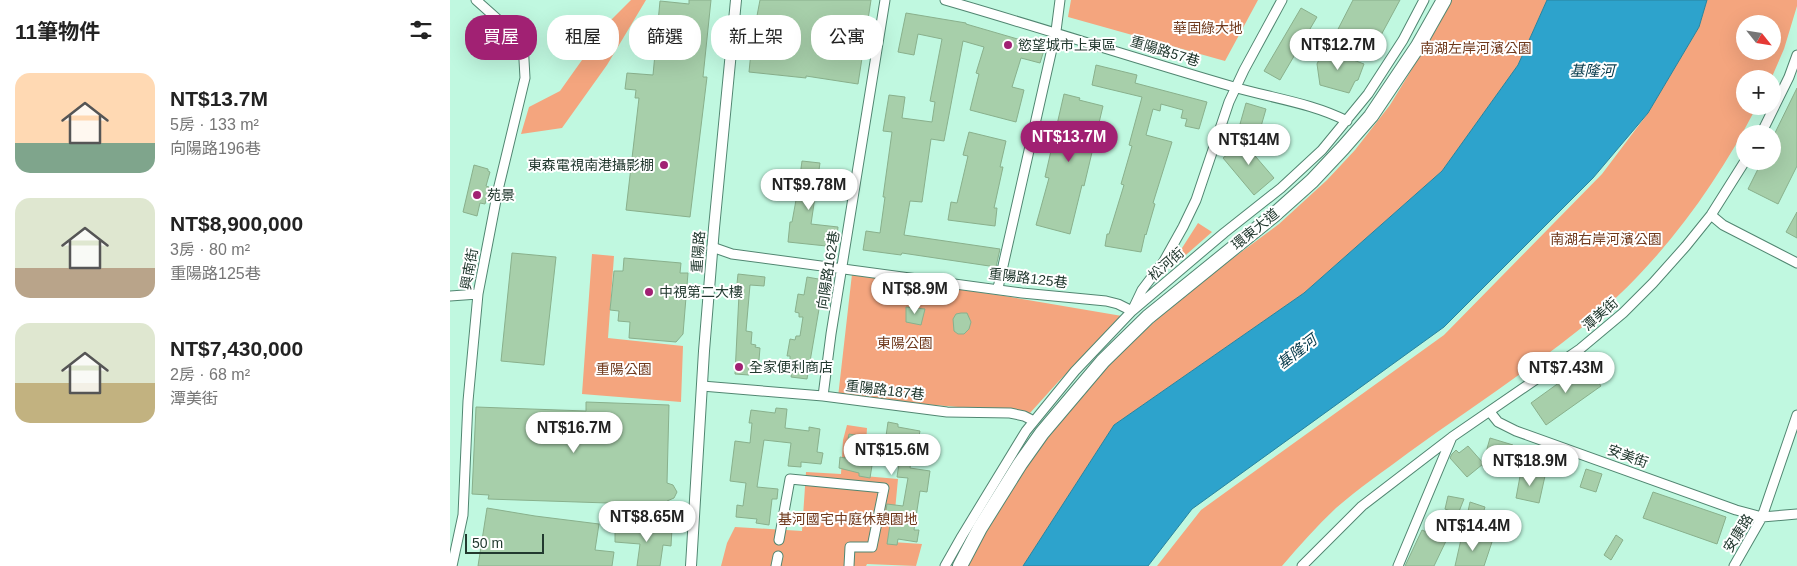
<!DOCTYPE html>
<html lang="zh-TW">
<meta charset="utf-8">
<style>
body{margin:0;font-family:Arial,"Noto Sans TC",sans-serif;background:#f6f6f6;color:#222;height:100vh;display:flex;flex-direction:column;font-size:19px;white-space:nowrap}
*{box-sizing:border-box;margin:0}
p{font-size:16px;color:#767676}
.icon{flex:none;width:28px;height:28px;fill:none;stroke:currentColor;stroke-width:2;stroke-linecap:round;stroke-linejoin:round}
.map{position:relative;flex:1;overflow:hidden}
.side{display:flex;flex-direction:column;background:#fff;width:450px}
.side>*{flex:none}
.banner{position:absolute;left:15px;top:15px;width:475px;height:45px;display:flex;gap:10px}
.needle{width:32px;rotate:120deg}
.fabs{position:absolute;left:1286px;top:15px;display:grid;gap:10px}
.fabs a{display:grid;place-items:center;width:45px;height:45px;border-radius:50%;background:#fff;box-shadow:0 5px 20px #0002;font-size:25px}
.scale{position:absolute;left:15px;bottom:12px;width:79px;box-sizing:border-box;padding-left:5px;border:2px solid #22392f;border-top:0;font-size:14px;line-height:18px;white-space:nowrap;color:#22392f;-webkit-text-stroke:4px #fff;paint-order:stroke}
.price{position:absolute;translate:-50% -42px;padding:0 11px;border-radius:18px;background:#fff;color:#222;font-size:16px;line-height:32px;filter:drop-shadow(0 1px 2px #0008)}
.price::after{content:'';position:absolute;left:50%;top:30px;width:15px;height:11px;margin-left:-8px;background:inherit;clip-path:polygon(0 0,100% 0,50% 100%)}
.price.active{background:#a12173;color:#fff}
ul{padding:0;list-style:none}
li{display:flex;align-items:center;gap:15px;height:125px;padding:0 15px}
li span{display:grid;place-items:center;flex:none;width:140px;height:100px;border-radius:15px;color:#555}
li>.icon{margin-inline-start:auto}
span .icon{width:60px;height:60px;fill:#fffc;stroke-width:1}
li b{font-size:21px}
h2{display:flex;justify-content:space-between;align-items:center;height:60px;padding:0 15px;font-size:21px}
.pill{padding:0 18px;border-radius:20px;background:#fff;box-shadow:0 5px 20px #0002;font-size:18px;line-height:45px}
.pill.active{background:#a12173;color:#fff}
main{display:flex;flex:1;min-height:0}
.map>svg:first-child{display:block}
</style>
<main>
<section class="side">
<h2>11筆物件<svg class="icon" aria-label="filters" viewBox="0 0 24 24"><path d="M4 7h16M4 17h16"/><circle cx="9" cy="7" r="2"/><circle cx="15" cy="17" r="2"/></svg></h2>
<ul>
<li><span style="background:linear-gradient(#ffd9b3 70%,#7fa58c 0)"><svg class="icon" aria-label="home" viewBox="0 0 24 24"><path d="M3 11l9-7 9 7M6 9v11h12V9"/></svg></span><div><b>NT$13.7M</b><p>5房 · 133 m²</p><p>向陽路196巷</p></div></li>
<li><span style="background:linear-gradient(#dfe7d0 70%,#b9a48a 0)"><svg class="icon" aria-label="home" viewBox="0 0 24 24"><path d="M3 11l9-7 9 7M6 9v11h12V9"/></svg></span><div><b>NT$8,900,000</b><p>3房 · 80 m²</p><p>重陽路125巷</p></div></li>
<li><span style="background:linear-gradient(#dfe7d0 60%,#c2b280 0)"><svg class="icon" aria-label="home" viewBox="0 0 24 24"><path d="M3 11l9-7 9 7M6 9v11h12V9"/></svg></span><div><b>NT$7,430,000</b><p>2房 · 68 m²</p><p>潭美街</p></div></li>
</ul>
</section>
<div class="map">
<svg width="1347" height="566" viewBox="0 0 1347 566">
<rect width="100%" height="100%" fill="#c0f8e0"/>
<path fill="#f4a57e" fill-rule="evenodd" d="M181,0H196L157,65L112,128L71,134L79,107L110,91L159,22Z
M621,0H808L775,61L618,17Z
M1001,0H1097L1068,65L992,171L854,293L664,425L573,566H513L598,432L669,354L736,293L829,224L877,180L905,150L940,105L987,28Z
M1257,0H1347V6L1334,49L1321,79H1295V106H1307C1261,195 1201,275 1121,336C1069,377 1012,414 958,453C934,471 909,488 886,508C867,526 849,546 832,566H707L751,510L994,335L1152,174L1198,113L1249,27ZM1295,24H1322V51H1295Z
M748,223L762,232L729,261L725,259Z
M142,254L164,256L158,338L233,346L231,402L132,394Z
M402,274L555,296L672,316L608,382L580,413L388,397Z
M397,425L417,428L414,476L448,479L442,542L472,544L466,566L417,564L416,566H271L277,543L285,527L352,531L356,472L391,474L393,440Z"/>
<path fill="#2da3cc" stroke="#2a839d" d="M1097,0H1257L1249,27L1198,113L1143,178L994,327L742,509L698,566H573L664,425L854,293L992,171L1068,65Z"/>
<path fill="#a7cfaa" stroke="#89b08c" d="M239,0H261L253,77H257L240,217L176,210L189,98H185L186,90L175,89L177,73L203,75L210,1L239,4Z
M310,0H421L408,84L356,76V78L299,72L302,42Z
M903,0H950L923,50L901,39L899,42L885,35Z
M851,8L867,17L830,80L814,71Z
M456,13L516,23V24L595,47L590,63L571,58L562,87L574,90L566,122L520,110L529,74L526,73L534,47L513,41L494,141L481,139L472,202L460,201L454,235L550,249L546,267L452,253L451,255L413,250L416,231L430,233L435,197H433L442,132L433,131L439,95L455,97L452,118L482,122L485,102L480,101L492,39L468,34L464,55L448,52Z
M874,49L914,64L908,80L905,81L899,93L870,85L867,64Z
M646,65L687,75L685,83L757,102L749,129L735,126L737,119L731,118L733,110L711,104L710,111L703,109L696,135L722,142L703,203L705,204L696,235L695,234L691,252L655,246L657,234H659L674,185L671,184L682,146L679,145L692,97L642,85Z
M1347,88V166L1328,204L1298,189L1312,161H1322V139Z
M614,94L630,98L629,100L653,106L634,186L632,185L620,234L586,225L599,178L595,177Z
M796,103L816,109L810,130L790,124Z
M519,132L556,141L550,167H553L544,208H547L545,226L498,220L501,202L507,203L518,156L513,155Z
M801,135L808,143L800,150L824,178L804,195L773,158Z
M352,161L370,163L361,224L388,227L386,247L338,242L340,222H342L346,200L342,199L346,175L350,176Z
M24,165L38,169V171L40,172L36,186L39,187L35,204L30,203L27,216L13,212Z
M1347,212V238L1336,232Z
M62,253L106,257L94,365L51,361Z
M174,258L231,263L230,273H238L233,334L226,342L179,338L180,322L168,321L169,311L160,310L164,271H173Z
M288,274L315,277L314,286L300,285L296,331L302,332L301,344L306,345L305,347L310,348L309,360L304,361V365H299V375L285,374L289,294L286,293Z
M357,277L374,280L357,379L341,377L344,361L340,360V356H337L340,339L345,340L346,336H350L353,317H349V313L345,312L348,294L354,295Z
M456,307L475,309L471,325L456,322Z
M511,313H517L521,322L519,329L514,334H508L504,331L503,319L506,314Z
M1135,364L1151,386L1096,425L1081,403Z
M136,402L219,405L217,483L223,485L227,492L224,498L217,501V505L38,499L39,495L22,494L26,407L136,411Z
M326,408L337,409L335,428L359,431V427L370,429L367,452L373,453L371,464L351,462V467L338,466L341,443L314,440L307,487L328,489L327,499H322L319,525L306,523L307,519L286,517L287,505L293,506L296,483L280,481L285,441L300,443L302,423H299L301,410L325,413Z
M438,422L448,424V427L470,431L467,446L463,445L460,468L480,471L477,492L470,491L464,530H469L467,542L448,539L447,545L437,544L441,518L435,517L437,504L453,506L458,478L447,477L450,457L424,453L420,478L409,476V473L389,468L390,457L395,458L399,434L410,436L409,439L435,443Z
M1040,438L1063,445L1055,473L1032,466L1033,464L1017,477L1000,458L1002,454L1006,450L1009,453L1018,446L1033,463Z
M1136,469L1152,474L1146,492L1130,487Z
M1071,471L1095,476L1089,503L1066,498Z
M1203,492L1276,517L1267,544L1193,518Z
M998,496L1014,499L1008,514L995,509Z
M1020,502L1035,507L1031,520L1017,516Z
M37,508L85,516L149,524L145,550L164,552L162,566H28Z
M189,525L222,528L221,546L213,545L210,566H187L190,544L165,542V529L188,530Z
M972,530L996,541L984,566H955Z
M1012,535L1042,542L1034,566H1005Z
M1166,535L1173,540L1161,560L1154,555Z"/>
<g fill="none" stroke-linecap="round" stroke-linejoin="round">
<defs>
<path id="minor" d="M495,0C592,28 687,59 784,87C821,98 862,103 897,121
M1311,134L1339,77L1347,55
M1261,215L1273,225L1347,263
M262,247L282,254L572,293L656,301L668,304L682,311L692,290L714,261L733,227L746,200L779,102L794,70L832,0
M548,288L606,31L610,0
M0,296L28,294
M252,386L373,396L497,412L560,413L574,416L584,421
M373,396L381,334L435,0
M1040,412L1048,422L1066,431L1286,510L1312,517L1347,415
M329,540L340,479L434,488L422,547H400L399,566
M2,566L13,515L18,401L28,294L48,190L75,78L73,42L26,0
M326,566L328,556
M495,566L512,536L576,431L625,371L682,311L774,233L831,188L872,150L918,94L953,40L974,0
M852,566L912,506L1002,437
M948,566L1002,437L1130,349L1173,313L1203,283L1236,246L1261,215L1295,161
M1284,566L1312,517L1347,514"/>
<path id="tertiary" d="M241,566L254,351L264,228L286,0"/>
<path id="trunk" d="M510,566L530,528L570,464L592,433L653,361L698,317L824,215L862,181L893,148L921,116L968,46L994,0"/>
</defs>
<use href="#minor" stroke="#518671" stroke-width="11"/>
<use href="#tertiary" stroke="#518671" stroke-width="12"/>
<use href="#trunk" stroke="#518671" stroke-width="16"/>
<use href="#minor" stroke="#fff" stroke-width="9"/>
<use href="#tertiary" stroke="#fff" stroke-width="10"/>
<use href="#trunk" stroke="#fff" stroke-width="14"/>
</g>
<g fill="#a12173" stroke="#fff" stroke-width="2">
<circle cx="558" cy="45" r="5"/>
<circle cx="214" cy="165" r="5"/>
<circle cx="27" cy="195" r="5"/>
<circle cx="199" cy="292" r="5"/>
<circle cx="289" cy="367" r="5"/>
</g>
<g text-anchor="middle" stroke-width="4" stroke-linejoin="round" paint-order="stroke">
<g font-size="14" fill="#6f391c" stroke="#fff">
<text x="758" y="33">華固綠大地</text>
<text x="1026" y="53">南湖左岸河濱公園</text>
<text x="1156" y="244">南湖右岸河濱公園</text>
<text x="455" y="348">東陽公園</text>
<text x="174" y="374">重陽公園</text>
<text x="398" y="524">基河國宅中庭休憩園地</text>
</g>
<g font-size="14" fill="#22392f" stroke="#fff" text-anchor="start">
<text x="568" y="50">慾望城市上東區</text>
<text x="204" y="170" text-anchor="end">東森電視南港攝影棚</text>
<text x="37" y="200">苑景</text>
<text x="209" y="297">中視第二大樓</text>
<text x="299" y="372">全家便利商店</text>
</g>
<g font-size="14" fill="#22392f" stroke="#fff">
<text transform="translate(715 51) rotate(17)" y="5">重陽路57巷</text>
<text transform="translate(805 229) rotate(-39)" y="5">環東大道</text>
<text transform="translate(248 252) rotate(-86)" y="5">重陽路</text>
<text transform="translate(716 264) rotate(-41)" y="5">松河街</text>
<text transform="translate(19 269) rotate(-80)" y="5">興南街</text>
<text transform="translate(378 270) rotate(-81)" y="5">向陽路162巷</text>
<text transform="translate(578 278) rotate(7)" y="5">重陽路125巷</text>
<text transform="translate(1150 314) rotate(-41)" y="5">潭美街</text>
<text transform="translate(435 390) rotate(7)" y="5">重陽路187巷</text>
<text transform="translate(1178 456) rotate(20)" y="5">安美街</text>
<text transform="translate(1288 533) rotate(-58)" y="5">安康路</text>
</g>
<g font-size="15" font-style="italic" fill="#043849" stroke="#fff">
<text x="1142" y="76">基隆河</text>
<text transform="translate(847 352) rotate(-38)" y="5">基隆河</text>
</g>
</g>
</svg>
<div class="fabs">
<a><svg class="needle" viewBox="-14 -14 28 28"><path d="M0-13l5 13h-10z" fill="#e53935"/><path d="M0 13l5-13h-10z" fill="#767676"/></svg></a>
<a>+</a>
<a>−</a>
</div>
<div class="scale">50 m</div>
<b class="price" style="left:888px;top:71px">NT$12.7M</b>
<b class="price active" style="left:619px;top:163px">NT$13.7M</b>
<b class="price" style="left:799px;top:166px">NT$14M</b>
<b class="price" style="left:359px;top:211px">NT$9.78M</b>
<b class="price" style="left:465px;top:315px">NT$8.9M</b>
<b class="price" style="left:1116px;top:394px">NT$7.43M</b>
<b class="price" style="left:124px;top:454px">NT$16.7M</b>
<b class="price" style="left:442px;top:476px">NT$15.6M</b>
<b class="price" style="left:1080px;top:487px">NT$18.9M</b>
<b class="price" style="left:197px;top:543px">NT$8.65M</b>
<b class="price" style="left:1023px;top:552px">NT$14.4M</b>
<div class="banner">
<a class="pill active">買屋</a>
<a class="pill">租屋</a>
<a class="pill">篩選</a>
<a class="pill">新上架</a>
<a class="pill">公寓</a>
</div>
</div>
</main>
